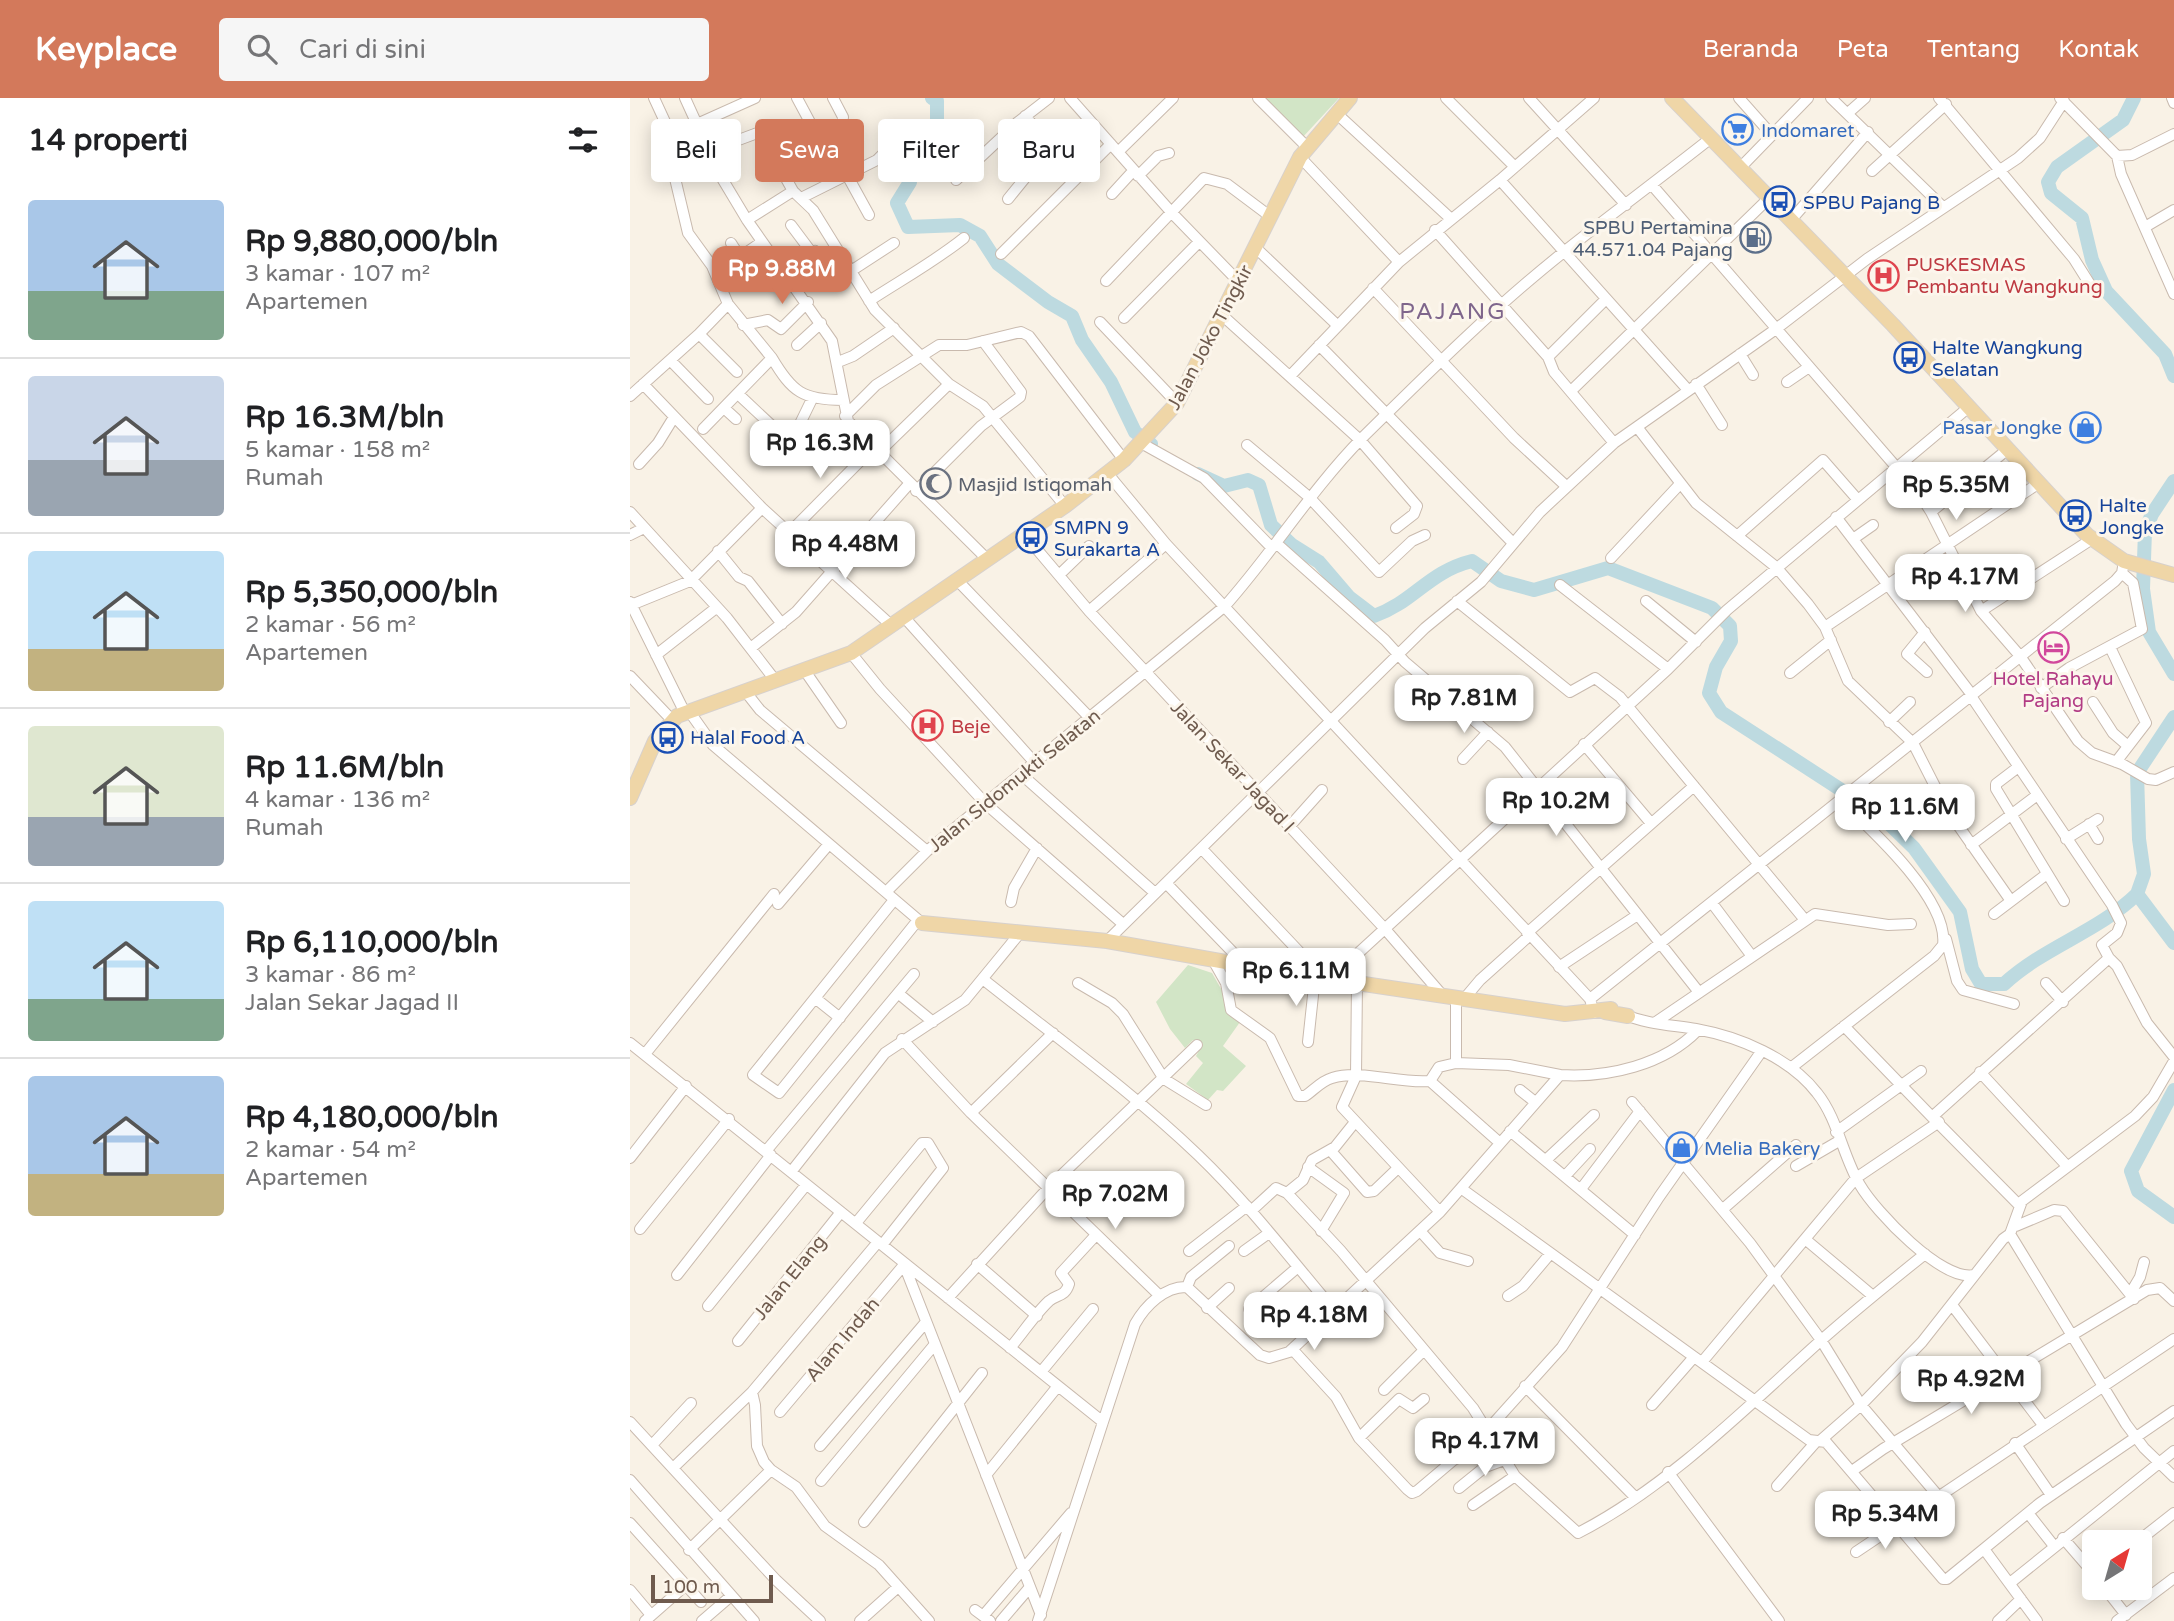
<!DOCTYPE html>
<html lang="id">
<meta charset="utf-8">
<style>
body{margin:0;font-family:"Varela Round",sans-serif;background:#f6f6f6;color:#202124;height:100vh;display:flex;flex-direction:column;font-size:26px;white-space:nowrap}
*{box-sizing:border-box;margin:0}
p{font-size:23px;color:#757577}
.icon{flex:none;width:38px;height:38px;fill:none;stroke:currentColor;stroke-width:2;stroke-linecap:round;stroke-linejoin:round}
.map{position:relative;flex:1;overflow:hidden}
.panel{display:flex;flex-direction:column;background:#fff;width:630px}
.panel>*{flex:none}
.top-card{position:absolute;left:21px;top:21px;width:665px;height:63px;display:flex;gap:14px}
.needle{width:46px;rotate:37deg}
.controls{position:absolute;left:1452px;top:1432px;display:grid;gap:14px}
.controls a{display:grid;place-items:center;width:70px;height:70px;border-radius:7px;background:#fff;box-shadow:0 4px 18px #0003;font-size:35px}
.scale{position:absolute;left:21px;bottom:18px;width:122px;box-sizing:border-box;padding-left:7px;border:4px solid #6f5b4e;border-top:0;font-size:19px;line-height:24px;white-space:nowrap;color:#6f5b4e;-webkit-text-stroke:5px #fcf6ec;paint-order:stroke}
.price{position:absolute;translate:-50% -60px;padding:0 16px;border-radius:14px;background:#fff;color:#222;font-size:23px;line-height:46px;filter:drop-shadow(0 2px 4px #0008)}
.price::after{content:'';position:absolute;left:50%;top:42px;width:21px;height:16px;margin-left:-10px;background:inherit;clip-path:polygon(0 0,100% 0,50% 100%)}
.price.on{background:#d3795b;color:#fff}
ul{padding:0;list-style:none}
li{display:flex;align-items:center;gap:21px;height:175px;padding:0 28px}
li+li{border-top:2px solid #e0e0e0}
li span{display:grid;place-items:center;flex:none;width:196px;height:140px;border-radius:7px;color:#555}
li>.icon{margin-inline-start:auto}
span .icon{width:84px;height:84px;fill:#fffc;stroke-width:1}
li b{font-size:30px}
h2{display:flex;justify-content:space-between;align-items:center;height:84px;padding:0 28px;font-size:30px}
.tag{padding:0 24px;border-radius:7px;background:#fff;box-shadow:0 4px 18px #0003;font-size:24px;line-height:63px}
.tag.on{background:#d3795b;color:#fff}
header{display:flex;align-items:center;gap:42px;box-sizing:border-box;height:98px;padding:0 35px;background:#d3795b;color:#fff}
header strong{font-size:33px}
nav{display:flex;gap:38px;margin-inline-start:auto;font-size:24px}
.search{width:490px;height:63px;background:#f6f6f6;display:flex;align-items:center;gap:18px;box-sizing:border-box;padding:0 24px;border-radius:7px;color:#757577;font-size:26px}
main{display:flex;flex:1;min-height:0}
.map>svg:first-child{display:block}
</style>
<header>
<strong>Keyplace</strong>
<div class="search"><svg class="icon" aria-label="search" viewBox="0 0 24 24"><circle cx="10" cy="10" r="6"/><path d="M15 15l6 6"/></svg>Cari di sini</div>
<nav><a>Beranda</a><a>Peta</a><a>Tentang</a><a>Kontak</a></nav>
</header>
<main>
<section class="panel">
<h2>14 properti<svg class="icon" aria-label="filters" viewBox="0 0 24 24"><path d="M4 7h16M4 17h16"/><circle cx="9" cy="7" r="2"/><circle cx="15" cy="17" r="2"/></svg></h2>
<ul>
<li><span style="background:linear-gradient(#a9c7e8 65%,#7fa58c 0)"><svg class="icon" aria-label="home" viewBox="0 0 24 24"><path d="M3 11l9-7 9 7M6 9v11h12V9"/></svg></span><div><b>Rp 9,880,000/bln</b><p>3 kamar · 107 m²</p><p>Apartemen</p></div></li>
<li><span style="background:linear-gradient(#c9d6e8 60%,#9aa5b1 0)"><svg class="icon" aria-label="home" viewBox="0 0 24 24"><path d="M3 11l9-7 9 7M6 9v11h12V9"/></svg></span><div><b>Rp 16.3M/bln</b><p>5 kamar · 158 m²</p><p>Rumah</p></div></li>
<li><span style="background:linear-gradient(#bfe0f5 70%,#c2b280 0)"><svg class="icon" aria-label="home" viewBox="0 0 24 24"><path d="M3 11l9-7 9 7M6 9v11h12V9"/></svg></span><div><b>Rp 5,350,000/bln</b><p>2 kamar · 56 m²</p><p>Apartemen</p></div></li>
<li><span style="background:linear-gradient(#dfe7d0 65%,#9aa5b1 0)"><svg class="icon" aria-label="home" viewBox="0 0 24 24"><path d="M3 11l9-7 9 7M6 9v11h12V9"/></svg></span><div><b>Rp 11.6M/bln</b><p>4 kamar · 136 m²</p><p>Rumah</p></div></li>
<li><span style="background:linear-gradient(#bfe0f5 70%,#7fa58c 0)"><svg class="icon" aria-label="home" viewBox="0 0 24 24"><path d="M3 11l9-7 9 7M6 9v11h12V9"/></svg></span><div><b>Rp 6,110,000/bln</b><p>3 kamar · 86 m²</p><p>Jalan Sekar Jagad II</p></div></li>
<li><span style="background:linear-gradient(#a9c7e8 70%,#c2b280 0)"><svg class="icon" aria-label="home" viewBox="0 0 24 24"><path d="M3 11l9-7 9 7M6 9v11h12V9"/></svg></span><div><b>Rp 4,180,000/bln</b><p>2 kamar · 54 m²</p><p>Apartemen</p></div></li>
</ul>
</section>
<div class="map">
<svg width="1544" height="1523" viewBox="0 0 1544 1523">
<rect width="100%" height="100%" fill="#f9f2e6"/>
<path fill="#d2e5c6" d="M633,0H709L672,40Z
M558,867L582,875L610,924L593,948L616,968L593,993L587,992L578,1002L556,986L573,965L566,958L573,946L563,942L555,950L540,931L526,904Z"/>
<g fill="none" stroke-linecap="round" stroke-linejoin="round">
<path stroke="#bddae0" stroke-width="14" d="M302,0L307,3V25L279,50L280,84L267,105L278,129L330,127L350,138L368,166L418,204L442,218L452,242L481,284L505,334L521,346
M1504,0L1493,22L1427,69L1418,84L1421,95L1452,120L1462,162L1476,193L1535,256L1544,278
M568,376L594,388L618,382L629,387L641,427L662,447L689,464L719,499L744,518C784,504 798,474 842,463L871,483L904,492L978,470L1082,510L1100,528L1101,543L1086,569L1079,595L1091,614L1250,717L1284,750L1330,814L1342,871L1351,886H1374C1414,849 1468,834 1507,796
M1544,383L1522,416L1515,433L1513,491L1519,534L1544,576
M1544,619L1507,675L1509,741L1514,776L1507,796L1544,845
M1544,992L1501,1073L1508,1093L1544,1119"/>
<defs>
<path id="minor" d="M24,0L55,67
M55,0L90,77L117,122L202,243L218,323L357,461
M167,0L189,41
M440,0L542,115L609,184
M628,0L677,49
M816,0L885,69
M899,0L996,107
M1109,0L1141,36
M1201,0L1313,109
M1309,0L1444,161L1466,196
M1430,0L1487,58L1502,57L1544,36
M1542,0L1544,5
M706,15L820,120
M1218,15L1235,0
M67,26L125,0
M172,45L175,49L180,48L212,26L213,19L203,0
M79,53L130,34L163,93L183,112L245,212L319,286L353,308L435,408
M488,54L543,0
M1487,58L1491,76L1544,196
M670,59L769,164
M82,60L50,69L44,76L58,135L82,168L98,206L142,260
M1110,70L1178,0
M1242,73L1316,6
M217,77L239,117
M508,78L528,58L539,55
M326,82L388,24L419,0
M870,82L1058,292
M1022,87L1267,370
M482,96L503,73
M171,100L247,62L261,48
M378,101L421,48L395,18
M117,122L163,93
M1161,122L1238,34
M161,127L182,155
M1515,129L1544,112
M805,132L918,259
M101,145L110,159
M626,150L707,227
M371,156L481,46
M154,172L185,153L197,167
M221,173L264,145
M110,179L104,163L132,144
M476,183L574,80L597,86L641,119
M743,190L884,340L936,388
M976,201L918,259L924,274L984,345
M239,203C271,182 304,164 334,140
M593,218L730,342L787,408L784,416L766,430
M494,220L569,144
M470,224L547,305
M113,227L138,222L151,231L178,204
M69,236L107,274
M167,247L191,225
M689,247L882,444
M1110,256L1123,277
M40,262L78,301
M208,264L223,258L264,230
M661,277L769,164L870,82L964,0
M1157,284L1179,269
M13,286L132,410L262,528
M1066,286L1092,327
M942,292L1139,100
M108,296L156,341L164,338L182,301
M0,298L69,236L98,206
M94,310L106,321
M215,318L246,287L309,247H337L391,234L399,238L494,362
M1007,329L1066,405L1146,469L1178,506L1195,529L1218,583L1283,645L1316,710L1381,803
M73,331L142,260C162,294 173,302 213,302
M511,345L574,380L642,450
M617,347L679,399L749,474L782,443L795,437
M248,355L319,286
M9,366L28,345L44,319
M1271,367L1301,414L1351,513L1390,558L1448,643L1462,655L1492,666L1518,681L1526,682L1544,674
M478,376L536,446L960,901L964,915
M286,393L351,328L390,299L391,294L353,243
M0,414L97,520L145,582
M1301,414L1378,351
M1206,419L1342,597
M159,435L243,350
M394,436L459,513L755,831L813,898
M0,437L14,430
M1107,438L1193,362L1228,402
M1223,441L1243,427
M646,445L755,542L775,564L875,649L1068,893
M88,453L109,479L118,483L152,526
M981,460L1050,386
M429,477L459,448
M327,482L460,620
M930,487L1038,571
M827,503L940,594L965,580L990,599L1175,822
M1016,503L1066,544
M0,504L55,615
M1,507L60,483L132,410
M459,513L536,446
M1351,513L1462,441
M274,519L405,665
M1195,529L1409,385
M1295,534L1277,556L1297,574
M122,549L166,514L279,386
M1480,549L1516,625L1486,664
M221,555L250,591L356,706L493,826
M26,557L86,510
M175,573L211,625
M1160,575L1201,542
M0,578L42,622
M1411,590L1439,570L1512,531L1503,485L1492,475
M115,593L130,612L297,753
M1341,598L1482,807L1491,825L1487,835L1472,847L1479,860
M1463,604L1483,635L1498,648
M59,613L83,647L292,825
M1259,624L1280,604
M954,646L1020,724
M833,661L858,634
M1387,670L1366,686V691L1434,803
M392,677L525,795
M1459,726L1468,741
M659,729L692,692
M1436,741L1468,721
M1341,747L1406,698
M572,751L694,880
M536,785L616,868
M256,794L297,753L595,508C643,454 681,392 732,340C797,276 863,210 935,153C983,115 1033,78 1081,40
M264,802L123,977L149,995L288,822
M381,804L384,790L407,750
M1082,805L1121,857
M148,806L199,746
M1364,816L1417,776
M897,835L1064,688
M1316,841L1327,883L1333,892L1384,906
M477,843L795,530L851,484L910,414L984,345L1146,231L1237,161L1388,60L1410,40L1434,3
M583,862L596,885L601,912L640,940L668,998H675C683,993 691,983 702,980C732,971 769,986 800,983
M929,869L1006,818
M700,881L1038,571L1097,512L1339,309
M354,882C427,940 501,993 568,1057C618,1105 660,1160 704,1212
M448,885L482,905L493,916L534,981L576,1007
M727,885L726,978L712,1009L810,1114
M1416,885L1433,904
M269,896L303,924
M185,900L210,920
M826,900V965L809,969L800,983L870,1045
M834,901L850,882L899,838
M960,901L1485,483L1492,475L1494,463
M993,916C1016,926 1042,927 1066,931C1110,939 1160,960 1187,995C1208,1021 1213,1059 1230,1087C1245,1113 1312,1184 1344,1177
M1026,924L1185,816L1258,827L1281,826
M1214,928L1302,1019
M272,941L341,1015L530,1198
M678,944L685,879
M0,945L473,1324
M15,956L144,796
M826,965L879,967L930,977
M1162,969L1304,858L1313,847C1319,802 1242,732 1211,703
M1350,974L1437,1068
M890,992L905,1004
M1002,1004L1120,1145L1191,1242L1231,1307L1309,1399
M341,1015L423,935
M880,1033L1005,1137
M1206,1034L1291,973
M700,1052L737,1094L744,1093L768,1070
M136,1053L284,876
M0,1060L56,988
M917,1061L964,1017
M1166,1068L1209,1043
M678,1069L714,1095L691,1133
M161,1074L255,955L335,902L390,835
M936,1077L960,1051
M832,1091L1179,1342L1196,1344L1313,1481H1317L1410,1405L1544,1313
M951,1091L1010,1013
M657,1095L673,1082L682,1062L705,1049L725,1024
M1389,1107L1302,1019L1479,860L1487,868L1517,925L1544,959
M1093,1111L1166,1047
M621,1113L646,1090L657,1095L711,1153L843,1310L885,1378L948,1435C1032,1392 1108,1318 1177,1255C1215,1220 1255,1188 1295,1156
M226,1125L292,1045H298L313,1070L252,1147
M1386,1128L1424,1112L1433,1113L1504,1201
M10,1131L99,1021
M791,1134L810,1155L838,1163
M1380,1136L1392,1103L1505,1018L1523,999L1544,963
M1175,1141L1243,1198
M559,1153L617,1108
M614,1153L639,1135
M273,1164L411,1517
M347,1166L407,1218
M47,1177L141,1057
M557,1189L561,1179L599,1148
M1500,1196L1510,1179L1514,1164
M878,1198L893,1188L920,1156
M318,1200L419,1089L567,947
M1322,1207L1413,1327
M78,1208L176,1087
M577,1210L599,1190
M619,1211L668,1169
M108,1243L211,1114
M380,1250C393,1235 405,1216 419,1203C427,1196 435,1199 439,1186L431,1175L466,1137
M663,1252L706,1299L729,1340L777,1391L782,1395L787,1393L852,1338L932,1249L1029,1099L1131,954
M1072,1264L1226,1080L1309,1024
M411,1274L463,1211
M895,1288L1005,1399
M754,1292L794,1252
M122,1294L125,1307L127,1348L134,1364L141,1372L166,1389L195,1428L249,1467L299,1523
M1022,1307L1064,1259
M150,1314L273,1168
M0,1324L146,1482L190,1523
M801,1331L826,1361
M729,1340L769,1301L783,1310L794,1301
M1191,1342L1231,1307L1292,1244L1373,1141L1380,1136L1496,1326L1514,1350L1544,1379
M1385,1345L1421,1397
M22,1347L61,1305
M190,1348L296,1224
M43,1370L122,1294L248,1144
M1222,1373L1253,1351L1517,1192L1530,1190L1544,1203
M1038,1374L1149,1523
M356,1377L428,1288
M0,1382L124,1523
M191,1383L305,1246
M1147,1388L1185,1345
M829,1390L855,1369L874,1362
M843,1407L885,1378
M1398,1415L1424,1448
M234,1424L352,1275
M0,1425L71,1504
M1433,1440L1465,1477
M1507,1444L1544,1415
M1354,1451L1407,1523
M59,1452L141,1372
M1226,1454L1544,1241
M1380,1485L1544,1353
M1474,1489L1496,1517
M0,1492L21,1517
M345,1512L360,1523
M353,1518L441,1415
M15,1523L56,1487
M72,1523L101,1498
M230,1523L268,1489
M371,1523L400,1489
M408,1523L505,1226C515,1208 535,1188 557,1189L630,1257L639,1260L659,1254L810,1114L930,977C978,980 1034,967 1068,932
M1368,1523L1391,1501
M1487,1523L1544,1480"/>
<path id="major" d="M1042,0L1263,227L1457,437L1494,463L1544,477
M0,700L25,643L47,618L221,555L435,408L494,362L547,305L670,59L720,0
M292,825L477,843L653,874L935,916L981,911
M975,914L998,918"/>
</defs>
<use href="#minor" stroke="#c9baae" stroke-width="12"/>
<use href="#major" stroke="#d7d1cd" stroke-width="16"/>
<use href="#minor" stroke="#fff" stroke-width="10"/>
<use href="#major" stroke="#efd6a7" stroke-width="14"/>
</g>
<defs>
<symbol id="supermarket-ring" viewBox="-11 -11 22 22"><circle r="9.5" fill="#fcf6ec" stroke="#3f7fe0" stroke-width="1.5"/><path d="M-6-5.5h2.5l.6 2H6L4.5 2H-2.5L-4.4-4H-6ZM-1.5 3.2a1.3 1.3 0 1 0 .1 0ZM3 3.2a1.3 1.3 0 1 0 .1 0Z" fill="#3f7fe0"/></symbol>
<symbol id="bus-ring" viewBox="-11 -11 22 22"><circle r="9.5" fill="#fcf6ec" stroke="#1a4fb4" stroke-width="1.5"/><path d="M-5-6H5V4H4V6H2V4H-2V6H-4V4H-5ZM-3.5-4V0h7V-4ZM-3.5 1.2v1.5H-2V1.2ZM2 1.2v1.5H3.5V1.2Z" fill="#1a4fb4"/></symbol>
<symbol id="fuel-ring" viewBox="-11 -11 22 22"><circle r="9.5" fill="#fcf6ec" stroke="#5c6f8a" stroke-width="1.5"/><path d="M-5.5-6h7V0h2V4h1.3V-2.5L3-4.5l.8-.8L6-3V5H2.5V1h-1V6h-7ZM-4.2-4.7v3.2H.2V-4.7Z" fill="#5c6f8a"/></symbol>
<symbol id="hospital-ring" viewBox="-11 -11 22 22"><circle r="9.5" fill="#fcf6ec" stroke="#e0444e" stroke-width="1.5"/><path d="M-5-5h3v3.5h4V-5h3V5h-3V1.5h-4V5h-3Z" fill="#e0444e"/></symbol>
<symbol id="shop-ring" viewBox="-11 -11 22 22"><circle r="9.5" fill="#fcf6ec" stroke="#3f7fe0" stroke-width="1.5"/><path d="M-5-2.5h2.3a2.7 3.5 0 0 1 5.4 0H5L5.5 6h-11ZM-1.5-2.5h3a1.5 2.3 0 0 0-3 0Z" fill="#3f7fe0"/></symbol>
<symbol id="mosque-ring" viewBox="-11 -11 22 22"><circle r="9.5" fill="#fcf6ec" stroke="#6b7280" stroke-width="1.5"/><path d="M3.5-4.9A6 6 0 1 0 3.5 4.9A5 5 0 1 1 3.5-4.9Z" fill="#6b7280"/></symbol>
<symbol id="hotel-ring" viewBox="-11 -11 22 22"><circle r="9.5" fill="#fcf6ec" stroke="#d1479c" stroke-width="1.5"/><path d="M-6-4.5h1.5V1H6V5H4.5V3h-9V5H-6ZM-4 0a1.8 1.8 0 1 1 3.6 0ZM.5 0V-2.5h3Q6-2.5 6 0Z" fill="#d1479c"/></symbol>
</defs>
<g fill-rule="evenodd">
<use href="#supermarket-ring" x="1090" y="14" width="35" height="35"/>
<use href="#bus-ring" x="1132" y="86" width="35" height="35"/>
<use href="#fuel-ring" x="1108" y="122" width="35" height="35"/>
<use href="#hospital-ring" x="1236" y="160" width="35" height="35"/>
<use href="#bus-ring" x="1262" y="242" width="35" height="35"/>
<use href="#shop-ring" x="1438" y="312" width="35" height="35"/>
<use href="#mosque-ring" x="288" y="368" width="35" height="35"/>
<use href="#bus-ring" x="1428" y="400" width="35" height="35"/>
<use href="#bus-ring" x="384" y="422" width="35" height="35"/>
<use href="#hotel-ring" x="1406" y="532" width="35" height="35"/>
<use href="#hospital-ring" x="280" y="610" width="35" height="35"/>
<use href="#bus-ring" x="20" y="622" width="35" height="35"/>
<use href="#shop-ring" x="1034" y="1032" width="35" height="35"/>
</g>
<g text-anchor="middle" stroke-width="6" stroke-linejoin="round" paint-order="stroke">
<g font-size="19" fill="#366cbe" stroke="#fcf6ec" text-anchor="start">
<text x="1131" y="39">Indomaret</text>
<text x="1432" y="336" text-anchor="end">Pasar Jongke</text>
<text x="1074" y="1057">Melia Bakery</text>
</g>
<g font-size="19" fill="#164399" stroke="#fcf6ec" text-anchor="start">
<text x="1173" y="111">SPBU Pajang B</text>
<text x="1302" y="256">Halte Wangkung<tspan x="1302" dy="22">Selatan</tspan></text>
<text x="1469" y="414">Halte<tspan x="1469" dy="22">Jongke</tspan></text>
<text x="424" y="436">SMPN 9<tspan x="424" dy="22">Surakarta A</tspan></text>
<text x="60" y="646">Halal Food A</text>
</g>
<g font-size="19" fill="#4e5e75" stroke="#fcf6ec" text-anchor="end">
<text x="1103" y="136">SPBU Pertamina<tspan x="1103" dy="22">44.571.04 Pajang</tspan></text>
</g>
<g font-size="19" fill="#be3a42" stroke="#fcf6ec" text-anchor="start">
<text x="1276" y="173">PUSKESMAS<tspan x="1276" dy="22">Pembantu Wangkung</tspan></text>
<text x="321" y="635">Beje</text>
</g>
<g font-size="19" fill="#6f5b4e" stroke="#fcf6ec">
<text transform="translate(579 239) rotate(-62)" y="7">Jalan Joko Tingkir</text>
<text transform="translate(603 668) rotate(47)" y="7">Jalan Sekar Jagad I</text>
<text transform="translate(384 682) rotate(-39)" y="7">Jalan Sidomukti Selatan</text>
<text transform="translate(159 1179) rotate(-51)" y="7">Jalan Elang</text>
<text transform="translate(212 1241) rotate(-50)" y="7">Alam Indah</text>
</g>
<g font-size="19" fill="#5b616d" stroke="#fcf6ec" text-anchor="start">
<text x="328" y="393">Masjid Istiqomah</text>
</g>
<g font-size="19" fill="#b23c85" stroke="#fcf6ec">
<text x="1423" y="587">Hotel Rahayu<tspan x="1423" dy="22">Pajang</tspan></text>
</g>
<g font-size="23" letter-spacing="2" fill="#7f668c" stroke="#fcf6ec">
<text x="823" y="221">PAJANG</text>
</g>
</g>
</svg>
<div class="controls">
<a><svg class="needle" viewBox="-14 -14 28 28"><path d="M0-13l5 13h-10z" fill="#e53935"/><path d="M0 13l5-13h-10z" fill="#757577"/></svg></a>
</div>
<div class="scale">100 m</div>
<b class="price on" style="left:152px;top:208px">Rp 9.88M</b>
<b class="price" style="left:190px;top:382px">Rp 16.3M</b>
<b class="price" style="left:1326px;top:424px">Rp 5.35M</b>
<b class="price" style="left:215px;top:483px">Rp 4.48M</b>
<b class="price" style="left:1335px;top:516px">Rp 4.17M</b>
<b class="price" style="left:834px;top:637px">Rp 7.81M</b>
<b class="price" style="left:926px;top:740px">Rp 10.2M</b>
<b class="price" style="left:1275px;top:746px">Rp 11.6M</b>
<b class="price" style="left:666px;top:910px">Rp 6.11M</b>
<b class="price" style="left:485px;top:1133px">Rp 7.02M</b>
<b class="price" style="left:684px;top:1254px">Rp 4.18M</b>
<b class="price" style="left:1341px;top:1318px">Rp 4.92M</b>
<b class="price" style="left:855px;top:1380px">Rp 4.17M</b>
<b class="price" style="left:1255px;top:1453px">Rp 5.34M</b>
<div class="top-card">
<a class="tag">Beli</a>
<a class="tag on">Sewa</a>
<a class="tag">Filter</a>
<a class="tag">Baru</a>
</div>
</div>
</main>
